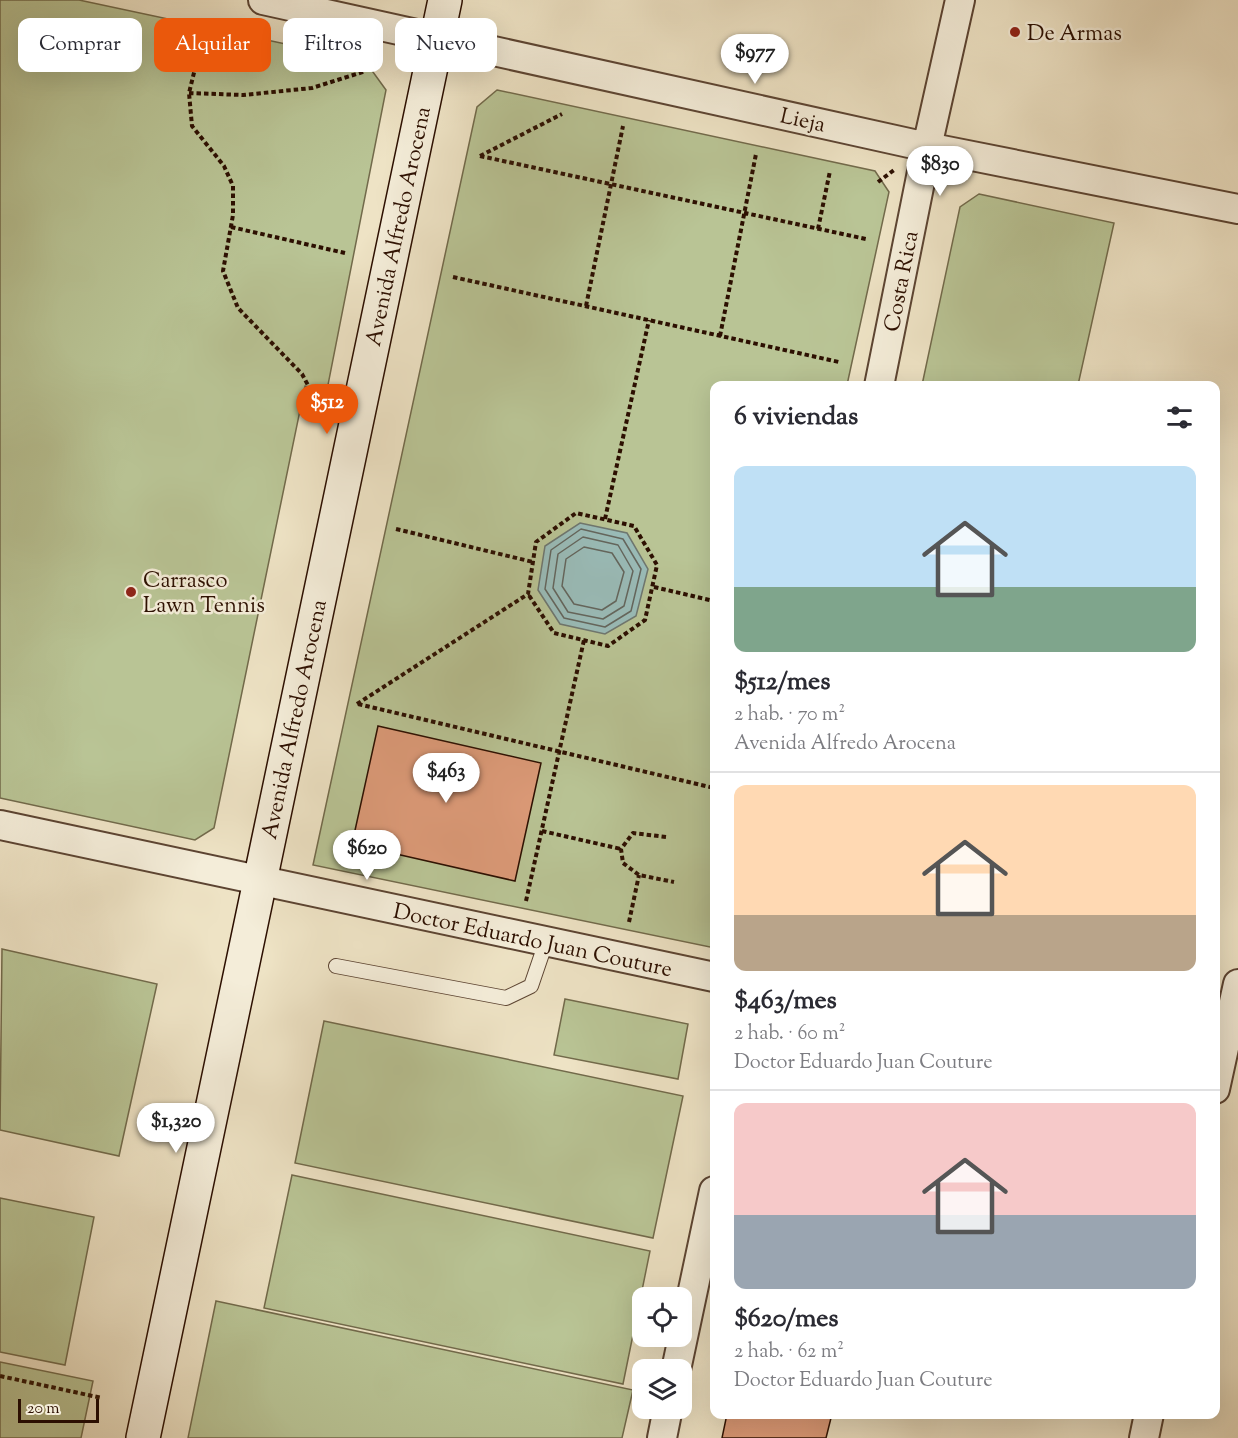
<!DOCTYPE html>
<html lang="es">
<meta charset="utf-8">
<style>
body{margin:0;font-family:"Sorts Mill Goudy",serif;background:#f2f2f3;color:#2b2b33;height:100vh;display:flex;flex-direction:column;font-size:22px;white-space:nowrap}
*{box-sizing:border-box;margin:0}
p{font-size:20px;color:#7c7c81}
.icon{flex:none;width:33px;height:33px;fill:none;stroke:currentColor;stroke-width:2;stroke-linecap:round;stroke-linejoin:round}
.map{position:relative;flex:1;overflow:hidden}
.side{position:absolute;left:710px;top:381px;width:510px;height:1038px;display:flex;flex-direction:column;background:#fff;border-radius:12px;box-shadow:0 6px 24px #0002}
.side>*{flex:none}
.top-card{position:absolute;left:18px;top:18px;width:570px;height:54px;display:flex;gap:12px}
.tools{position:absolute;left:632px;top:1287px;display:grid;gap:12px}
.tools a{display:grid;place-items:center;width:60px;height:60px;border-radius:12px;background:#fff;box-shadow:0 6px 24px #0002;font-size:30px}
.scale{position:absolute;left:18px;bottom:15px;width:81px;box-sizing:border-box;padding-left:6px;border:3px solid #2c0f01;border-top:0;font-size:16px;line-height:21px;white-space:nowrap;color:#2c0f01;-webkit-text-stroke:4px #f4edd9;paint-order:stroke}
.price{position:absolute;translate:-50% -51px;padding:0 14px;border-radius:21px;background:#fff;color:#222;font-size:20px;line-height:39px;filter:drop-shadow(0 2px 3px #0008)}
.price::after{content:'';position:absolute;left:50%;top:36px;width:18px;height:14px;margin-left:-9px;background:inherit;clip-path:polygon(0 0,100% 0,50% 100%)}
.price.active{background:#ea580c;color:#fff}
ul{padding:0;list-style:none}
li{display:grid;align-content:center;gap:12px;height:318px;padding:0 24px}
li+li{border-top:2px solid #e1e1e2}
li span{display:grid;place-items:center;height:186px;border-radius:12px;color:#555}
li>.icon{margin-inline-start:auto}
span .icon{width:108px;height:108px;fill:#fffc;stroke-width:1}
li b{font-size:26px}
h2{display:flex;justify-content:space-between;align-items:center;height:72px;padding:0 24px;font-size:26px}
.pill{padding:0 21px;border-radius:12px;background:#fff;box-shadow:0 6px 24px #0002;font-size:21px;line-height:54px}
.pill.active{background:#ea580c;color:#fff}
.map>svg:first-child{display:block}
</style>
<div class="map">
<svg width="1238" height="1438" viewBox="0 0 1238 1438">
<rect width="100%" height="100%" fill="#eee3c5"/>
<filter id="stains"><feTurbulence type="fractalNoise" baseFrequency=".00333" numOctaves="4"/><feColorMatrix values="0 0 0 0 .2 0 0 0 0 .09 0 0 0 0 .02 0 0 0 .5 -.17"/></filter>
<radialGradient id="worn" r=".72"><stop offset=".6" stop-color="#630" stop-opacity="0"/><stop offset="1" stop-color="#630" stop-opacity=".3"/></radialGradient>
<path fill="#b9c495" stroke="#726a4b" stroke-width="1.5" d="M0,0H79L365,61L386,90L327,390L305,386L214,828L195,840L0,798Z
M497,90L875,171L889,192L847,385L714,386V944L710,947L313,865L477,107Z
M979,194L1114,223L1078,385H922L960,207Z
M2,949L157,984L119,1156L0,1130Z
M565,999L688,1024L678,1079L554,1055Z
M324,1021L683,1096L653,1238L295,1163Z
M292,1175L650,1251L623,1384L264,1308Z
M0,1198L94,1217L65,1365L0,1352Z
M216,1301L633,1390L622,1438H188Z
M0,1362L93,1381L81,1438H0Z"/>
<path fill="#9abdba" stroke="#6e7770" stroke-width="1.5" d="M580,523L627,533L648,569L636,616L605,634L560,624L538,590L545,546Z"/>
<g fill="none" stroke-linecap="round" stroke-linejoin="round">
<path stroke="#63665e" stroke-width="1.5" d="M581,529L623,539L641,569L631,611L605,627L564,618L545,589L551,550Z
M583,537L618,545L633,571L624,606L603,619L568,612L553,588L558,554Z
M584,547L612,553L624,572L616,601L602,610L574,604L562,586L566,559Z"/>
</g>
<path fill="#dc9a78" stroke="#2c0f01" stroke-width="1.5" d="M378,726L541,763L515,881L352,844Z
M727,1414H832L826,1438H722Z"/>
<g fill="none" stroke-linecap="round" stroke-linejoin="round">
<defs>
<path id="lane" d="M336,966L506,998L531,986L546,942"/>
<path id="street" d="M263,0L927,147L1238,209
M879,386L927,147L960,0
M0,825L714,977
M1215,1089L1238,984
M676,1370L714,1191
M662,1438L668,1408
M1144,1438L1149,1414"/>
<path id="secondary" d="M143,1438L445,0"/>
</defs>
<use href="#lane" stroke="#5c4432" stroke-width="16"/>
<use href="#street" stroke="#5c4432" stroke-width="32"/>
<use href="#secondary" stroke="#2c0f01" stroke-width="36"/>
<path stroke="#2c0f01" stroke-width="4" stroke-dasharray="4.5 3" stroke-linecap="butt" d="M203,36L189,93L192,126L224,166L233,186V215L223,271L238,308L302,374L318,404
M189,93L243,95L312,88L366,71
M480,156L866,239
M480,156L562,114
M878,182L894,170
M231,227L345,253
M818,229L830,171
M453,277L839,362
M586,306L623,126
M720,336L756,154
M605,519L649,320
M396,529L533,562
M654,587L714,601
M357,704L528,594L536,542L576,513L634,526L657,565L645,620L608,646L554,633L528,594
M358,704L714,788
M542,831L621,849
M666,837L633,833L621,849L623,863L639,875L674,882
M526,901L584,640
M629,922L639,875
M0,1376L102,1398"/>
<use href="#lane" stroke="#f4edd9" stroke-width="14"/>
<use href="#street" stroke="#f4edd9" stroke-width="28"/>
<use href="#secondary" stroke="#f4edd9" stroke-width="33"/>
</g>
<g fill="#8f2418" stroke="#f4edd9" stroke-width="2">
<circle cx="1015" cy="32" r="6"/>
<circle cx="131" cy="592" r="6"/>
</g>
<g text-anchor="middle" stroke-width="5" stroke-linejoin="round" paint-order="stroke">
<g font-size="22" fill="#2c0f01" stroke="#f4edd9" text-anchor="start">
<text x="1027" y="40">De Armas</text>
<text x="143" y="587">Carrasco<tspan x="143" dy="25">Lawn Tennis</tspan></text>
</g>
<g font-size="22" fill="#2c0f01" stroke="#f4edd9">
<text transform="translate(803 119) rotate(12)" y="8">Lieja</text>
<text transform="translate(397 226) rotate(-78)" y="8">Avenida Alfredo Arocena</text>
<text transform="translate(900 281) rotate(-79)" y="8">Costa Rica</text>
<text transform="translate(293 719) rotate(-78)" y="8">Avenida Alfredo Arocena</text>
<text transform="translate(533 939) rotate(12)" y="8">Doctor Eduardo Juan Couture</text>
</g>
</g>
<rect width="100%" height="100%" filter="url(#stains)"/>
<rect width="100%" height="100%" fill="url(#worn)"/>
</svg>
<div class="tools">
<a><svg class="icon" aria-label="locate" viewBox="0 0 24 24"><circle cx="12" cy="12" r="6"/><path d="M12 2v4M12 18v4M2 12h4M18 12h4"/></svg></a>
<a><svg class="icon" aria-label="layers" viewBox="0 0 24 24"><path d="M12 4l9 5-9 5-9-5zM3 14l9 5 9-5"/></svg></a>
</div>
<div class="scale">20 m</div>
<b class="price" style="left:755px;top:85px">$977</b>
<b class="price" style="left:940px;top:197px">$830</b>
<b class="price active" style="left:327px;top:435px">$512</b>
<b class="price" style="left:446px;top:804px">$463</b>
<b class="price" style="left:367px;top:881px">$620</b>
<b class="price" style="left:176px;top:1154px">$1,320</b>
<div class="top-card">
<a class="pill">Comprar</a>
<a class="pill active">Alquilar</a>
<a class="pill">Filtros</a>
<a class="pill">Nuevo</a>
</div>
<section class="side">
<h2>6 viviendas<svg class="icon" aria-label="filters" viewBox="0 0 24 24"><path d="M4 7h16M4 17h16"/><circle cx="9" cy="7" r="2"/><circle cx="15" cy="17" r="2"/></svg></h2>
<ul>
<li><span style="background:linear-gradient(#bfe0f5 65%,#7fa58c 0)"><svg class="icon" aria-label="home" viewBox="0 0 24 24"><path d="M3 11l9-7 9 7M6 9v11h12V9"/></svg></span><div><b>$512/mes</b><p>2 hab. · 70 m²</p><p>Avenida Alfredo Arocena</p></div></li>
<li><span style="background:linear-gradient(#ffd9b3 70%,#b9a48a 0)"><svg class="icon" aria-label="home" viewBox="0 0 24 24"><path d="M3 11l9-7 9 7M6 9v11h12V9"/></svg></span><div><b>$463/mes</b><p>2 hab. · 60 m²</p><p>Doctor Eduardo Juan Couture</p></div></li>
<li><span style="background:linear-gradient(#f6c9c9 60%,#9aa5b1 0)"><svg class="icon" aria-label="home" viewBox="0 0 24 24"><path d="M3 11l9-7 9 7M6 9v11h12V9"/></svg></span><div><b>$620/mes</b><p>2 hab. · 62 m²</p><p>Doctor Eduardo Juan Couture</p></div></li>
</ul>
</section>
</div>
